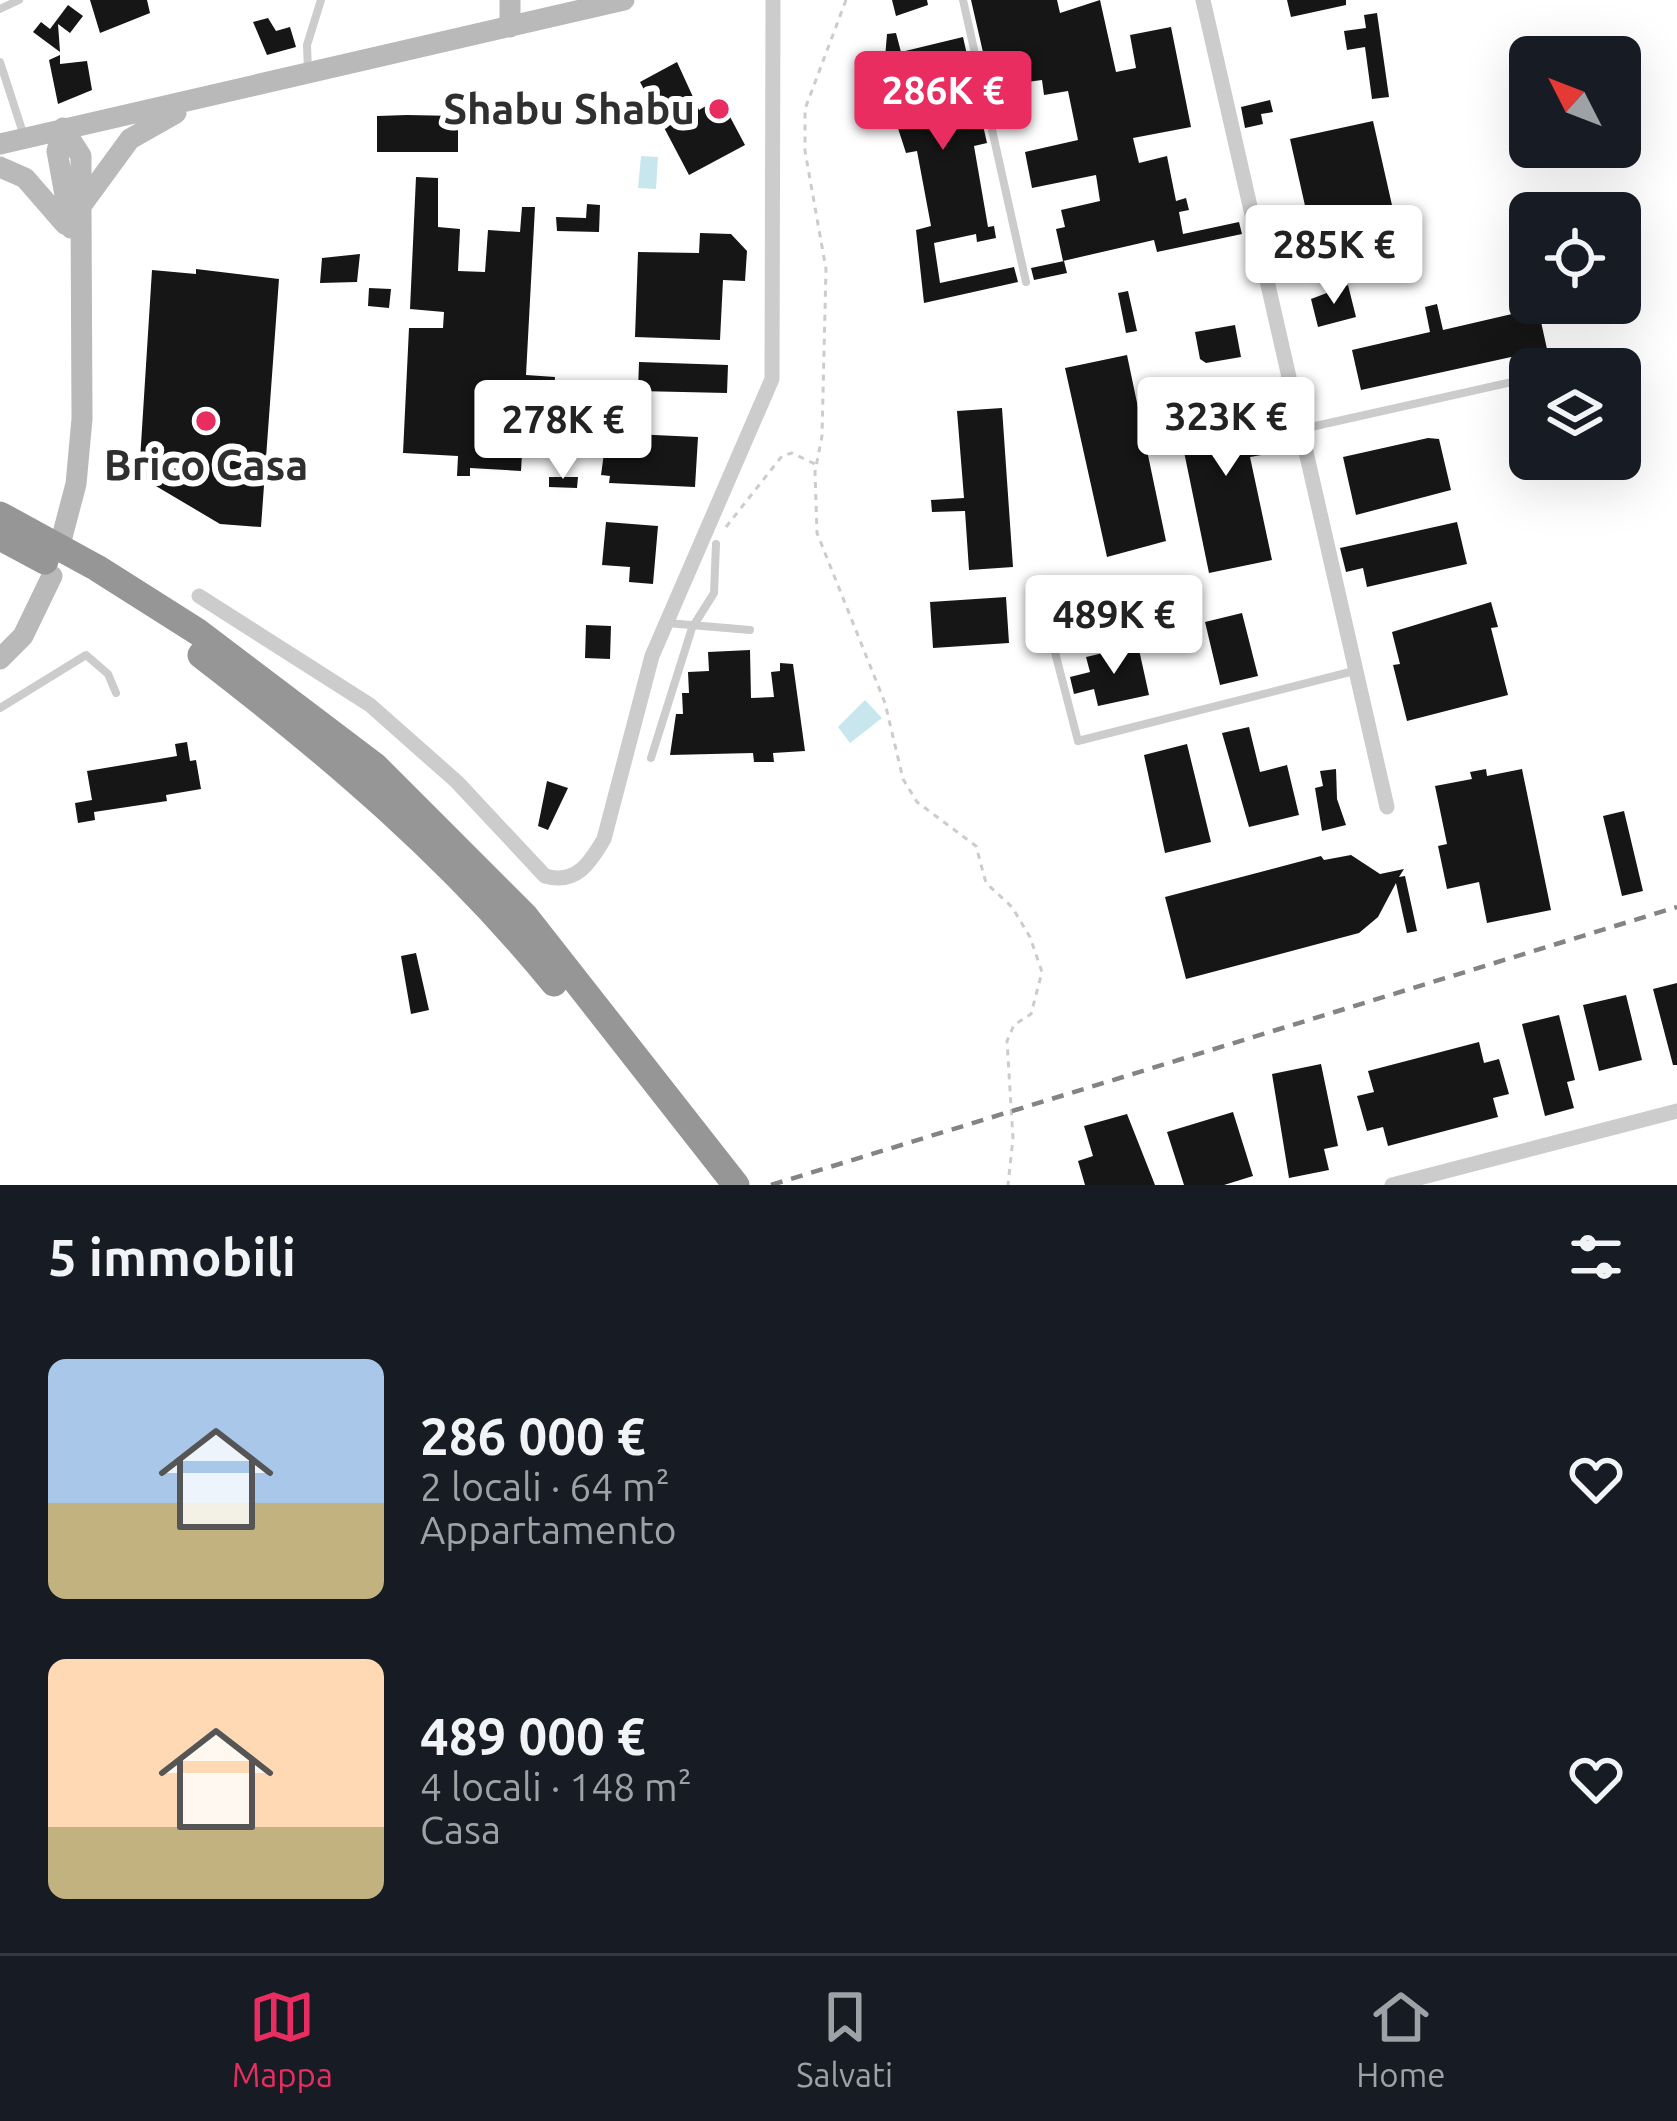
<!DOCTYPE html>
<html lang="it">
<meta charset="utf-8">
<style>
body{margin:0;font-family:Ubuntu,sans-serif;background:#242831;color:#f1f3f6;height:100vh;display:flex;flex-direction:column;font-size:45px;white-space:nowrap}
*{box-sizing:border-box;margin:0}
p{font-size:39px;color:#9ea1a6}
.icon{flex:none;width:66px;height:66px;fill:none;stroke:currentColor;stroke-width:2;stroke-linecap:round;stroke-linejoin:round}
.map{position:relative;height:1185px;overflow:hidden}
.drawer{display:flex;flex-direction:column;background:#171b24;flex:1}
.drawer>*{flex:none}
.needle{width:78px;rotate:312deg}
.fabs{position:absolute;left:1509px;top:36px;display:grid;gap:24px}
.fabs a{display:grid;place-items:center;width:132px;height:132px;border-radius:18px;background:#171b24;box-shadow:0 12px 48px #0002;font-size:60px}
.price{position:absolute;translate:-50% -102px;padding:0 27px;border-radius:12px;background:#fff;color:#222;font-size:39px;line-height:78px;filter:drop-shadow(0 3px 6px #0008)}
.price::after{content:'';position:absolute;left:50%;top:72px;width:36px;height:27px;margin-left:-18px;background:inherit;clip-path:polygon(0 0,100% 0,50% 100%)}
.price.active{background:#ea2d60;color:#fff}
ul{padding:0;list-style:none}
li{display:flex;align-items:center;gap:36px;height:300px;padding:0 48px}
li span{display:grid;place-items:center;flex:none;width:336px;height:240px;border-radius:18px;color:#555}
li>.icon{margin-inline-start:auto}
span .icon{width:144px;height:144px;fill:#fffc;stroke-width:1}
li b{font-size:51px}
h2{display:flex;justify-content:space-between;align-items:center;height:144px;padding:0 48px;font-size:51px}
.tabs{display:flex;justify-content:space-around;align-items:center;height:168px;border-top:3px solid #363941;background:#171b24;font-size:33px;color:#9ea1a6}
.tabs a{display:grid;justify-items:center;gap:6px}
.tabs .active{color:#ea2d60}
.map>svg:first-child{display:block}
</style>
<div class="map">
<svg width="1677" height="1185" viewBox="0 0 1677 1185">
<rect width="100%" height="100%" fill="#fff"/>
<path fill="#c8e6ed" d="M641,156L658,157L656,189L638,188Z
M865,700L882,718L850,743L838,727Z"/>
<path fill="#161616" d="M90,0H147L150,13L100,33Z
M892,0H927L928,5L896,16Z
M971,0H1057L1060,13L1100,0L1116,72L1136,68L1130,35L1171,27L1191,127L1133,138L1139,163L1167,156L1176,201L1186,198L1189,210L1179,212L1183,234L1239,222L1242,234L1157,252L1154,240L1063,261L1056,229L1065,227L1061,210L1100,201L1096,175L1032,188L1025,152L1078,140L1068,91L1044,95L1042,80L991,87Z
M1287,0H1346V5L1291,17Z
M68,5L83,16L70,33L58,24L60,52L33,32L41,22L50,29Z
M1377,13L1389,97L1372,99L1365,47L1347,50L1344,31L1366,28L1364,15Z
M268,18L276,31L290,27L296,47L267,55L253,22Z
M896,33L901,52L963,37L987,143L974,146L988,227L994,226L996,238L977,242L976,234L934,243L940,283L1014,267L1018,282L924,303L916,230L931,226L917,151L906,153L883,82L887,34Z
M60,55V64L87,61L92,90L58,104L49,60Z
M677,62L699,110L720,98L745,145L689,175L640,82Z
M1270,100L1273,112L1261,114L1263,124L1245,128L1241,107Z
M407,115L458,116V152H377V116Z
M1373,121L1401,245L1299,268L1290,223L1308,219L1290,139Z
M416,177L438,178V227L460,229L458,271L485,272L488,230L520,232L522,207H535L526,375L555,377L553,403L525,401L521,471L470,468V476H457L458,456L403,453L409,328H443L444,312L410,309Z
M587,204L600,205L599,232L557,231L556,217L586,218Z
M700,233L731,234L747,251L745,281L723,280L720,340L635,337L638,252L699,253Z
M360,254L357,282L320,283L322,258Z
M1064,261L1067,273L1034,280L1031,268Z
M196,269L279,279L261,527L220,524L139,476L152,270L196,274Z
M1348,285L1356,317L1318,327L1311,299Z
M369,288L391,289L389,308L368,306Z
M1128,291L1137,331L1126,333L1118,293Z
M1437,304L1443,330L1538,308L1547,349L1361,390L1352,350L1430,332L1425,307Z
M1235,325L1241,357L1206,363L1200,359L1195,332Z
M1127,355L1166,541L1107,557L1065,368Z
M639,362L728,365L727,393L638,391Z
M1254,392L1267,454L1250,457L1272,560L1209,573L1175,408Z
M1002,408L1013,567L969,570L965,511L932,512L931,500L964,498L957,411Z
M613,418L633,424L632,434L698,437L695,487L609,483L610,476L601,475L604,453L611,454Z
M1428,438L1439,439L1451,490L1356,515L1343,457Z
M549,477H578L577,488L549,487Z
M606,522L658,526L653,584L629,582L630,567L602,565Z
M1457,522L1467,564L1367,587L1363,568L1346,572L1340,548Z
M1006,597L1009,643L933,648L930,602Z
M1491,602L1498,627L1491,628L1508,695L1407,721L1393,665L1400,664L1392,632Z
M1242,613L1258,676L1220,685L1205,622Z
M586,625L611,626L610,659L585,658Z
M1138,645L1149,695L1098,706L1094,689L1074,694L1070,677L1090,672L1086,657Z
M750,650L751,698L774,697L771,672L780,671V663L793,664L805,751L773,753L774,762H754L753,753L670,755L676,714H683L682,693H689L688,672L709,671L708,652Z
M1249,727L1260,772L1287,765L1299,815L1249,827L1222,733Z
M187,742L190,761L196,760L201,789L166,795L167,801L94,812L95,820L78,823L75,803L92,800L87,771L177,756L175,744Z
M1187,744L1211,842L1165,853L1144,755Z
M1336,769L1337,799L1346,825L1322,831L1315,788L1323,786L1320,771Z
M1486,769L1487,776L1522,769L1551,910L1487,923L1479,882L1447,889L1438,846L1447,844L1435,786L1472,779L1470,772Z
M547,781L568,788L548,830L538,826Z
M1624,811L1643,891L1622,896L1603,816Z
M1351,855L1380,874L1404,869L1399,877L1405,876L1417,931L1407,933L1396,883L1378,917L1359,933L1186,979L1165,897L1321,856L1324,860Z
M416,953L429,1010L411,1014L401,956Z
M1677,983V1065H1673L1653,989Z
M1626,995L1642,1060L1599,1071L1583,1005Z
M1559,1015L1575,1080L1567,1082L1574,1108L1545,1116L1522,1024Z
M1479,1042L1484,1063L1499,1059L1509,1094L1493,1098L1498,1117L1388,1146L1383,1127L1367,1131L1357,1096L1374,1092L1368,1071Z
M1321,1064L1338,1146L1324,1149L1329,1170L1289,1178L1272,1074Z
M1233,1112L1253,1176L1224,1185H1184L1167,1132Z
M1127,1114L1155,1185H1085L1078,1161L1093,1156L1084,1126Z"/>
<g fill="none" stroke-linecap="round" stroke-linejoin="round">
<path stroke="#ccc" stroke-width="3" stroke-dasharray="6 6" stroke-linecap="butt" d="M846,0L805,109V151L826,269L822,436L815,472L817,533L885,703L903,779L917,802L976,846L986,883L1012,907L1030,937L1042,972L1031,1014L1014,1025L1007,1041L1013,1138L1008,1185
M726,527L782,456L792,453L815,464"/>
<path stroke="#ccc" stroke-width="8" d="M963,0L1026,282
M0,9L19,0
M0,62L24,136
M308,72L307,45L321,0
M1302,429L1530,378
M1036,579L1078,741L1354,671
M667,623L750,630
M0,708L86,655L108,674L116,693
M651,758L692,628L714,593L716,544"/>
<path stroke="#ccc" stroke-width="15" d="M1203,0L1387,807
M199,596L370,705L457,782L545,876C576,885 590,863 604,839L652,656L772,379L773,0
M1392,1185L1677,1111"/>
<path stroke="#b9b9b9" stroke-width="21" d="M510,0V27
M0,144L624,0
M0,167L25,178L65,224
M71,228L57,151L63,128L81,156V205
M62,537L76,484L82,419L81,206L130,139L176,113
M0,659L23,636L52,576"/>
<path stroke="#969696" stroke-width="27" d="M0,515L97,568L198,632L375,766L525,916L736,1185
M0,537L45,561
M201,655C330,754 451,857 554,983"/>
<path stroke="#848484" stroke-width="4.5" stroke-dasharray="12 9" stroke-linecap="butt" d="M771,1185L1677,907"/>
</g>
<g fill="#ea2d60" stroke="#fff" stroke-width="4.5">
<circle cx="719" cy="109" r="12"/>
<circle cx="206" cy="421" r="12"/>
</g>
<g text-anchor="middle" stroke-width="12" stroke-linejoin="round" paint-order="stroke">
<g font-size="42" font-weight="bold" fill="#2f2f2f" stroke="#fff" text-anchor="end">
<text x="695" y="124">Shabu Shabu</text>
<text x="206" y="480" text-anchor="middle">Brico Casa</text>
</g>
</g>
</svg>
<div class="fabs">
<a><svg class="needle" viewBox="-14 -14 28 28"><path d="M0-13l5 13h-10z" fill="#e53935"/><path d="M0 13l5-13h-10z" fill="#9ea1a6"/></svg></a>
<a><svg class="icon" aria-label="locate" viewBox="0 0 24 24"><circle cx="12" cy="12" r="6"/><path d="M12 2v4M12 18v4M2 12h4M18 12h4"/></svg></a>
<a><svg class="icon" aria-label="layers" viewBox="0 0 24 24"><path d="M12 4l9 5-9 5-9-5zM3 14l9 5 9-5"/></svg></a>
</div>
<b class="price active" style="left:943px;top:153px">286K €</b>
<b class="price" style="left:1334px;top:307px">285K €</b>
<b class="price" style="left:1226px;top:479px">323K €</b>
<b class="price" style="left:563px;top:482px">278K €</b>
<b class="price" style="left:1114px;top:677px">489K €</b>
</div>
<section class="drawer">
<h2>5 immobili<svg class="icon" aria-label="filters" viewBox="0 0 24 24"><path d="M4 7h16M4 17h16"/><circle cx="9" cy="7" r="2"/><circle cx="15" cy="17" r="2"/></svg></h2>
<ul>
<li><span style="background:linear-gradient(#a9c7e8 60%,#c2b280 0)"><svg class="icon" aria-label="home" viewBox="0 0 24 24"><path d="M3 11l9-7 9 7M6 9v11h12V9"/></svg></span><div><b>286 000 €</b><p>2 locali · 64 m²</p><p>Appartamento</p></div><svg class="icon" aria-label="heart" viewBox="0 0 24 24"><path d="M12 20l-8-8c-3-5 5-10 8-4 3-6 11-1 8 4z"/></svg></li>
<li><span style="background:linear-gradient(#ffd9b3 70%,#c2b280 0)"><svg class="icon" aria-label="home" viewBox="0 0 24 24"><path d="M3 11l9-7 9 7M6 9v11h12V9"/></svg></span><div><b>489 000 €</b><p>4 locali · 148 m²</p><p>Casa</p></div><svg class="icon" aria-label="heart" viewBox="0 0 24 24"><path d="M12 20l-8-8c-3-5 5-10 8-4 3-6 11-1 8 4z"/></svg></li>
</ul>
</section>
<nav class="tabs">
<a class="active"><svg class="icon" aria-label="map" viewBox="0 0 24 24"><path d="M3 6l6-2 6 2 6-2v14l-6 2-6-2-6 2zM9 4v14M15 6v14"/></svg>Mappa</a>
<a><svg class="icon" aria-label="saved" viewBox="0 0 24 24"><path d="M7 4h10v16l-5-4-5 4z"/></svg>Salvati</a>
<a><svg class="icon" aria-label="home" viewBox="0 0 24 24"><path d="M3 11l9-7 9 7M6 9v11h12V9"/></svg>Home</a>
</nav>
